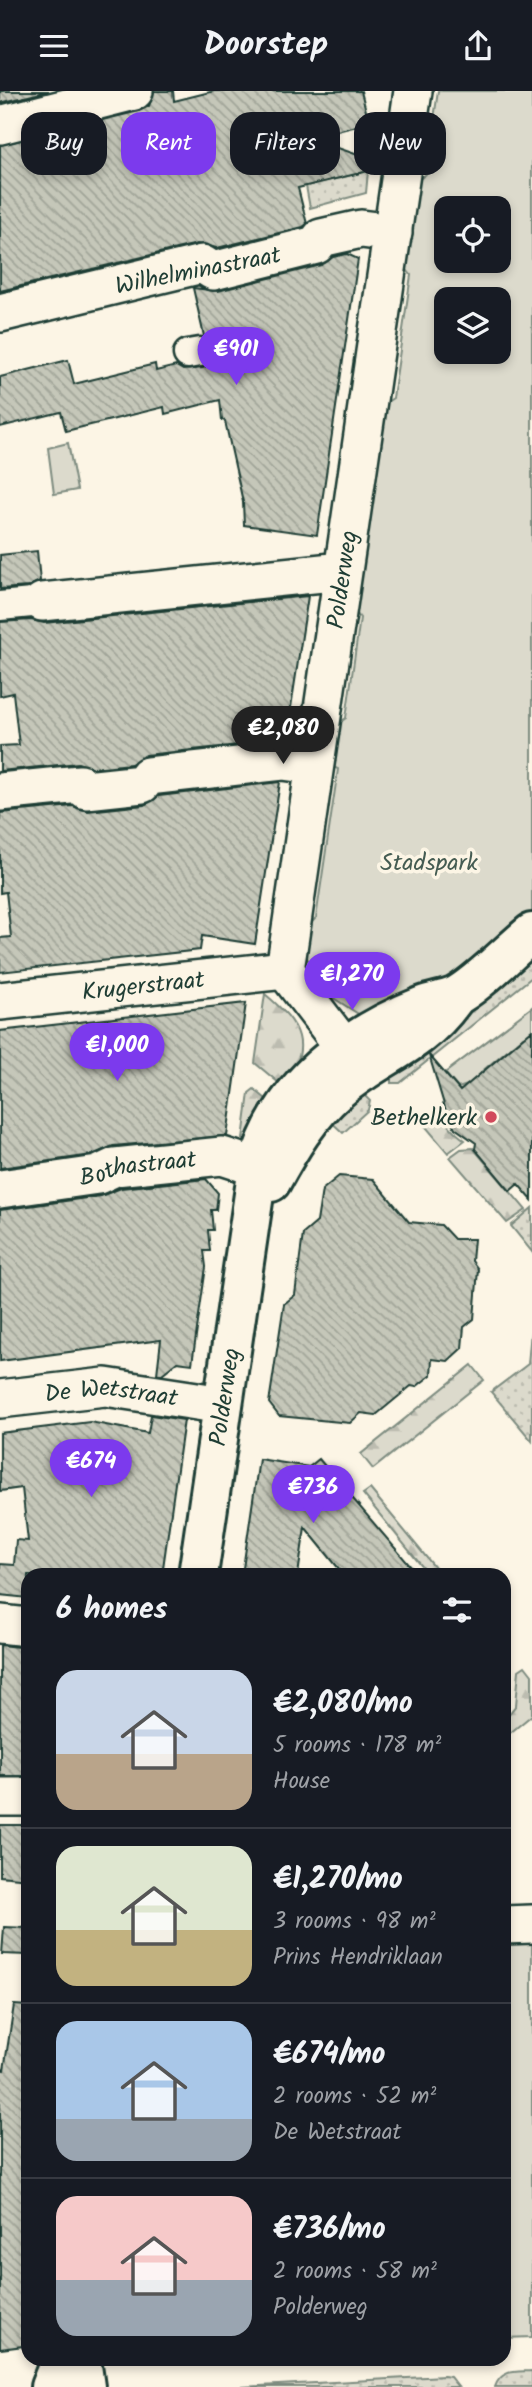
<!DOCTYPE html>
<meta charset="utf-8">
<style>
body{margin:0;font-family:Kalam,sans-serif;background:#20242c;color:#f1f3f6;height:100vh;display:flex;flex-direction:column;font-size:26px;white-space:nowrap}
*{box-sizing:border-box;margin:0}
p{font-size:23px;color:#9ea1a6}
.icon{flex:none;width:38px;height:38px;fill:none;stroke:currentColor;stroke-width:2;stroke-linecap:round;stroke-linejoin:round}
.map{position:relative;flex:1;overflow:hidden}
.side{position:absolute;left:21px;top:1477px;width:490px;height:798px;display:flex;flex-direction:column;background:#171b24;border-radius:21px;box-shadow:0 4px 10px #0003}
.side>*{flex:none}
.guide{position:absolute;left:21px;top:21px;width:490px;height:63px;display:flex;gap:14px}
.tools{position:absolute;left:434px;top:105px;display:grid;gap:14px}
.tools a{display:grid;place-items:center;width:77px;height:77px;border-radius:14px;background:#171b24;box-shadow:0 4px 10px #0003;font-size:35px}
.price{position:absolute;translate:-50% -60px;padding:0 16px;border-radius:24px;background:#7c3aed;color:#fff;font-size:23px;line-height:46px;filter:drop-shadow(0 2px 4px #0008)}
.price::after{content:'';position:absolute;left:50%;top:42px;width:21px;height:16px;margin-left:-10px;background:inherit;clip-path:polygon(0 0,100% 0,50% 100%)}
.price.on{background:#222;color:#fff}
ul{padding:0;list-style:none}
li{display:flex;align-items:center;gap:21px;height:175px;padding:0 35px}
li+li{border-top:2px solid #363941}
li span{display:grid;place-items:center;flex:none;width:196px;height:140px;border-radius:21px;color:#555}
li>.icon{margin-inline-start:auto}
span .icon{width:84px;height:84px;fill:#fffc;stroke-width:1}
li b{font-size:30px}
h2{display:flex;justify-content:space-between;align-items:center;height:84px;padding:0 35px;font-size:30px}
.tag{padding:0 24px;border-radius:21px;background:#171b24;box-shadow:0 4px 10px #0003;font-size:24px;line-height:63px}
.tag.on{background:#7c3aed;color:#fff}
header{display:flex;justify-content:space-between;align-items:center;height:91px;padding:0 35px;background:#171b24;font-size:32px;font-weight:600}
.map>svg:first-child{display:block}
</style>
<header><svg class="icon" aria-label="menu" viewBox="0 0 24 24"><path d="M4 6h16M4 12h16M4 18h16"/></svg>Doorstep<svg class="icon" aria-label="share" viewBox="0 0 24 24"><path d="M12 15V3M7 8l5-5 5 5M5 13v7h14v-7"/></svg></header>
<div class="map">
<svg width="532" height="2296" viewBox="0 0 532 2296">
<defs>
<pattern id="grass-dots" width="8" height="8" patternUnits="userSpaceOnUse" patternTransform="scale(1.75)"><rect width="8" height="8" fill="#dcdacc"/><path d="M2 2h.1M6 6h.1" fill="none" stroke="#bcbcb0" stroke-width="1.8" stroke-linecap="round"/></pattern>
<pattern id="forest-firs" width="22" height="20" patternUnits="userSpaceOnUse" patternTransform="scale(1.75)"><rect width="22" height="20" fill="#dcdacc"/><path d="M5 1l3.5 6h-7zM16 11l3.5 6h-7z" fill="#bcbcb0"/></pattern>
<pattern id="building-back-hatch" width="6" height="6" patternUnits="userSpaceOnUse" patternTransform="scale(1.75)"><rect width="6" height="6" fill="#c5c7b9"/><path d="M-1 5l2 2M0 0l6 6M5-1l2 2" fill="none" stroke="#9fa397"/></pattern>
</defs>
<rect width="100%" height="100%" fill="#fcf5e5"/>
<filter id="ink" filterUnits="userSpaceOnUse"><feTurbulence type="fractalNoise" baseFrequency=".0143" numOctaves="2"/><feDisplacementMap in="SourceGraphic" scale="14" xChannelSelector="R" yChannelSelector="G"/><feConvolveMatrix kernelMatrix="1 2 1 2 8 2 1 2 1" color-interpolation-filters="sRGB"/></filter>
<g filter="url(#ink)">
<path fill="url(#grass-dots)" stroke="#7e8c80" stroke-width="2" d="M368,80L366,102L310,117L306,95Z
M532,861V886L400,992H391V983Z
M357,997L370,1010L368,1019L343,1042L326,1026Z
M532,1117V1161L511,1135Z
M532,1229V1350L491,1301L528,1273Z
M532,2280V2296H495C501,2278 516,2281 532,2280Z
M444,2285L450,2286L458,2296H240Z"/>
<path fill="url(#forest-firs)" stroke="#7e8c80" stroke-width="2" d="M265,903C302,934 312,954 285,997L255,972Z
M254,998L272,1013L254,1052L243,1048L249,1002Z
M442,1014C445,1032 451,1039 465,1049L448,1062L421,1030Z
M473,1057L526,1119L507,1132L450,1066L461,1058Z
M472,1274L484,1289L373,1378L361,1363Z
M370,1398L441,1484H429L363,1403Z
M525,1575L532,1584V1624L504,1647V1629L516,1614L519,1579Z"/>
<path fill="#dcdacc" stroke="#7e8c80" stroke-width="2" fill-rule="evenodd" d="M438,0H532V823L458,883L375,925L360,924L332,906L302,859L301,842L316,827L338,678L326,673L331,638L346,627L360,527L349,512L377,318L393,307L411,184L400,170L411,95L426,83ZM446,117H499V170H446ZM446,208H499V261H446Z
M68,352L77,399L54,403L48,357Z
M532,916V949L528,950L523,946L481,981L480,990L458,997L445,982Z
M532,1845V2246L504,2247V1846Z"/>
<path fill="url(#building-back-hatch)" stroke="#1f3d34" stroke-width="2" d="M0,0H49L0,12Z
M154,0H173L174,10L214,0H361L369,32L309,47L381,72V77L298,97L307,133L303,136L217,157L197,153L0,200V54L139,20L149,15Z
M347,163L358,168L317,444L244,434L243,411L225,330L222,329L220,309L165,323L164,316L66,340L61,321L0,336V286L68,269L74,293L155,273L156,280L176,275L183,279L203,277L215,267L216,259L212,250L204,245L193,197L218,200L321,174L333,166Z
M37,460L40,490L28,496L0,498V464Z
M308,505L286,649L146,664L131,673L93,677L78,672L0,680V655L19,654L13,602L0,605V531L31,529L44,532Z
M280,691L255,853L202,845L200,859L0,881V847L11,846L6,801L0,802V722L73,715L88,720L144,714L159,705Z
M246,912L227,1045L113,1055L92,1064L0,1077V940Z
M532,939V1109L518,1093L510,1100L475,1058L476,1052L455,1037L446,1020L429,964L460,1000Z
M339,1085L373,1088L409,1131L441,1134L454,1148H474L472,1170L478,1178L474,1228L464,1236L462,1257L448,1270L432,1268L431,1284L416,1296L411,1295L376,1324L361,1322L350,1332L279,1325L269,1312L284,1213L295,1204L303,1143L317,1131L322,1099Z
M206,1088L218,1102L216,1119H211L213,1139H208L210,1160H204L206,1176L192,1273L177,1271L162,1283H157L161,1249L0,1270V1119L101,1105L121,1097Z
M151,1324L184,1329L162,1484H28V1507L0,1504V1473L14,1474L16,1449L28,1450L22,1397L0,1400V1342L90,1331L148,1342Z
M259,1368L309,1376L319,1368L418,1484H344L305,1436L298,1484H242Z
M0,1554L28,1557V1685H0Z
M0,1734H28V1788L0,1785Z
M4,1836L28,1837V1864L2,1863Z
M14,1914L28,1915V2222L23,2255L0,2258V1978L4,1979Z"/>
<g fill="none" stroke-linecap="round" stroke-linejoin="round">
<defs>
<path id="pedestrian" d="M188,263L200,261
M0,515L42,511"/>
<g id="minor">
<path d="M0,34L134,0"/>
<path d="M0,222L202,173L213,180L316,154L321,147L361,138L393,142"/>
<path d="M42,511L342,480"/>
<path d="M0,701L80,693L86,699L142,693L148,685L283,670L312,674"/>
<path id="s1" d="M0,910L285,879"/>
<path id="s2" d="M363,981L285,879L413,0"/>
<path id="s3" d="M0,1098L98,1084L115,1076L222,1065L275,1082"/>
<path id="s4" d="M0,1308L105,1296L223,1314"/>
<path d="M0,1533L28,1536"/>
<path d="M0,1706H28"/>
<path d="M504,1834L532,1833"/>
</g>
<g id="secondary">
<path d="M271,1091C289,1058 309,1024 338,999C379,964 419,956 453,909"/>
<path id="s5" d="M198,1484L258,1076C279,996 349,944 423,915C433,911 444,910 454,906C475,896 512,858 532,842"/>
<path d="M81,2268L85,2296"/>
<path d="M50,2296L61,2268"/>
</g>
</defs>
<use href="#pedestrian" stroke="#1f3d34" stroke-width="33"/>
<use href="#minor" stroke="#1f3d34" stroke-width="42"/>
<use href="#secondary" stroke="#1f3d34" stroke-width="44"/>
<use href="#pedestrian" stroke="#fcf5e5" stroke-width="28"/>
<use href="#minor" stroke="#fcf5e5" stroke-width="37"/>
<use href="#secondary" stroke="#fcf5e5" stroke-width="38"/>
</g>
</g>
<circle fill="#d1495b" stroke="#fcf5e5" stroke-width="2.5" cx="491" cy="1026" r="7"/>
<g text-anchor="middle" stroke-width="7" stroke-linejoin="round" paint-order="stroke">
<g font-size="24" fill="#1f3d34" stroke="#fcf5e5">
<text transform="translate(198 179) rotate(-11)" y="8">Wilhelminastraat</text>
<text dy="8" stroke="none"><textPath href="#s2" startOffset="523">Polderweg</textPath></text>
<text dy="8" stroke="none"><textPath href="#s1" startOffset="144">Krugerstraat</textPath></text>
<text dy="8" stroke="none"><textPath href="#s3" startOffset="140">Bothastraat</textPath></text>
<text dy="8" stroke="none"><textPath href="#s5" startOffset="180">Polderweg</textPath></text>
<text dy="8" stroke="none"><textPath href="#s4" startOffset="112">De Wetstraat</textPath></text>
</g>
<g font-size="24" fill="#455c52" stroke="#fcf5e5">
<text x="429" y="779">Stadspark</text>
</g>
<g font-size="24" fill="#1f3d34" stroke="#fcf5e5" text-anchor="end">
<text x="477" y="1034">Bethelkerk</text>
</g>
</g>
</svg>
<div class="tools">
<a><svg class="icon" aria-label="locate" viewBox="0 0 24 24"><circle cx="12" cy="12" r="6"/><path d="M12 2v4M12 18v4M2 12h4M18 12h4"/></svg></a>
<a><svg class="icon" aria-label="layers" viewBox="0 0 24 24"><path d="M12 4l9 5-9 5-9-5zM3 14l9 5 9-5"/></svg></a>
</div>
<b class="price" style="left:236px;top:296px">€901</b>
<b class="price on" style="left:283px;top:675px">€2,080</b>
<b class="price" style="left:352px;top:921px">€1,270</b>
<b class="price" style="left:117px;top:992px">€1,000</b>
<b class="price" style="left:91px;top:1408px">€674</b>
<b class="price" style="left:313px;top:1434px">€736</b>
<div class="guide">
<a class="tag">Buy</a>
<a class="tag on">Rent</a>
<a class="tag">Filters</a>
<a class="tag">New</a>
</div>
<section class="side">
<h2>6 homes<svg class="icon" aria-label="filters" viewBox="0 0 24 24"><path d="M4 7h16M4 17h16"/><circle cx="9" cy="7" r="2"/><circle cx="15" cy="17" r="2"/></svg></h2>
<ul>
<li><span style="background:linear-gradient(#c9d6e8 60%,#b9a48a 0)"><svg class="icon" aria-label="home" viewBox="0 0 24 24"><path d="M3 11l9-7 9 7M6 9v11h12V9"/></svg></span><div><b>€2,080/mo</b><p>5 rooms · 178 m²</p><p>House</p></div></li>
<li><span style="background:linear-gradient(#dfe7d0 60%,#c2b280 0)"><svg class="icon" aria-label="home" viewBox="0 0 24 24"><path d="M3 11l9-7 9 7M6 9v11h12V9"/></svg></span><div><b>€1,270/mo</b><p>3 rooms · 98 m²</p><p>Prins Hendriklaan</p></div></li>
<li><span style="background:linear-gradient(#a9c7e8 70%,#9aa5b1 0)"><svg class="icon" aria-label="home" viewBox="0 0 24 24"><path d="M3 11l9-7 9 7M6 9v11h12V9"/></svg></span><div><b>€674/mo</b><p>2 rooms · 52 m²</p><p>De Wetstraat</p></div></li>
<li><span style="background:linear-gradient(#f6c9c9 60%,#9aa5b1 0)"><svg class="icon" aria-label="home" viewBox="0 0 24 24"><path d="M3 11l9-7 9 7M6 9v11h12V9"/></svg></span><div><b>€736/mo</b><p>2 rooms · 58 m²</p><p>Polderweg</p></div></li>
</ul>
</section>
</div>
